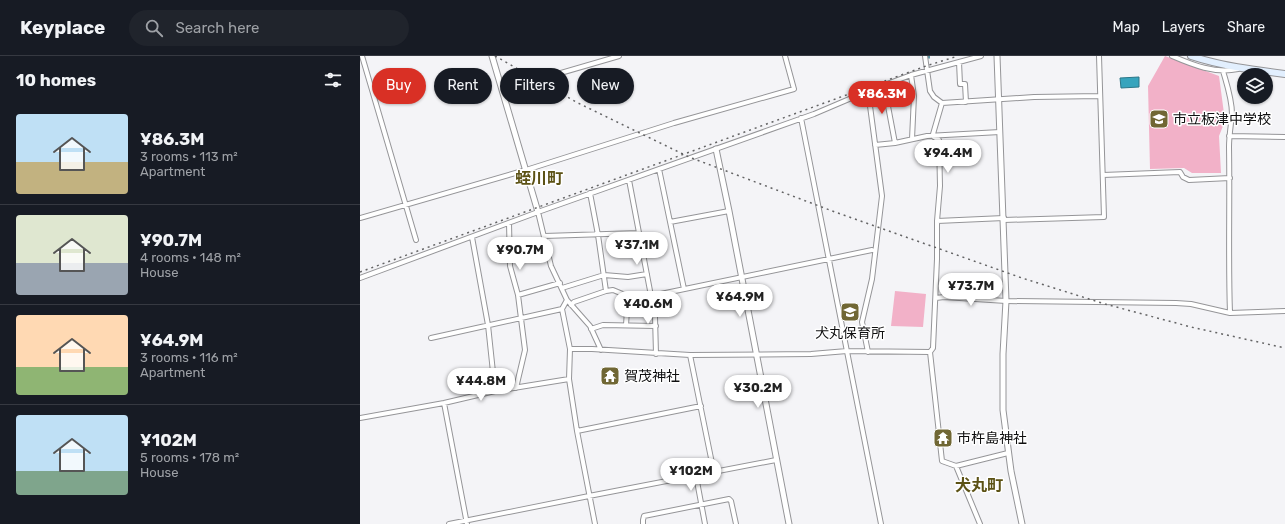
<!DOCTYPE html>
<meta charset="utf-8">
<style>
body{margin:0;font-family:Rubik,"Noto Sans JP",sans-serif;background:#20242c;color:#f1f3f6;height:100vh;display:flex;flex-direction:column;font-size:15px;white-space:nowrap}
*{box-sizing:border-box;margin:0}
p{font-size:13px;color:#9ea1a6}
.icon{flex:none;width:22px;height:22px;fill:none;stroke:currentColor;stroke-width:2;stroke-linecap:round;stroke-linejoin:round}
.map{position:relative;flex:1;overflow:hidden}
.panel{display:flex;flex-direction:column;background:#171b24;width:360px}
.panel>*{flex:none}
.guide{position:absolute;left:12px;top:12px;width:380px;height:36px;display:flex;gap:8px}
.buttons{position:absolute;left:877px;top:12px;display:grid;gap:8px}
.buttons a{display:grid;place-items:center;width:36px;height:36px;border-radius:50%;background:#171b24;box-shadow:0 1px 3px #0004;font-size:20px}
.price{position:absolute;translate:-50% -34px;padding:0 9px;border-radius:14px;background:#fff;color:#222;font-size:13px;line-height:26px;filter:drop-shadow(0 1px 2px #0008)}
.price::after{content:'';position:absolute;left:50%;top:24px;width:12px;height:9px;margin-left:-6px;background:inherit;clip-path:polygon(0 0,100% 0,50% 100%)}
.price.current{background:#d93025;color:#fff}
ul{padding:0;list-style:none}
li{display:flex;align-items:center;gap:12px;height:100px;padding:0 16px}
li+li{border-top:1px solid #363941}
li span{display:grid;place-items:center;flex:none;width:112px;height:80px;border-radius:4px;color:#555}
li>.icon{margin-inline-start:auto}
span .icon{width:48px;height:48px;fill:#fffc;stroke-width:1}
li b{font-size:17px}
h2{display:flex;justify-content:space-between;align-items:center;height:48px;padding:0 16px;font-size:17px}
.pill{padding:0 14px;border-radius:18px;background:#171b24;box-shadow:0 1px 3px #0004;font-size:14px;line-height:36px}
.pill.current{background:#d93025;color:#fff}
header{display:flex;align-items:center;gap:24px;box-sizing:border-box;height:56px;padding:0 20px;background:#171b24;border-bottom:1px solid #363941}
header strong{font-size:19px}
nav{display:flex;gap:22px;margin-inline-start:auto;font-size:14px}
.search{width:280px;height:36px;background:#20242c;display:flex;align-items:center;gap:10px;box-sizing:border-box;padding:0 14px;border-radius:22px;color:#9ea1a6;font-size:15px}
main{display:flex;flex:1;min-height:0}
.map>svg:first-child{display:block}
</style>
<header>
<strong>Keyplace</strong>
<div class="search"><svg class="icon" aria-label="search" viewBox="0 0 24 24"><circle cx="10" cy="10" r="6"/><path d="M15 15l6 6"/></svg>Search here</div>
<nav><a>Map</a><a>Layers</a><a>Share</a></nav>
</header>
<main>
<section class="panel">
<h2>10 homes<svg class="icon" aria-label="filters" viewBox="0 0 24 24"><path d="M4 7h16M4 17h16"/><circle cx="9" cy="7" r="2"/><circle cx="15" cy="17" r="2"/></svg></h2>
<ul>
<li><span style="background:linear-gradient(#bfe0f5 60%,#c2b280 0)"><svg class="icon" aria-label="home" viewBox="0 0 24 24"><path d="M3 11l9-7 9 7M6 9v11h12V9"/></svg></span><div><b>¥86.3M</b><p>3 rooms · 113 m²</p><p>Apartment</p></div></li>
<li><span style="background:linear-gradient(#dfe7d0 60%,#9aa5b1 0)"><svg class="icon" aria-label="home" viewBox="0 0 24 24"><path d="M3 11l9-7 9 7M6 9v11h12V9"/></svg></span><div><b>¥90.7M</b><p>4 rooms · 148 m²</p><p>House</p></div></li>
<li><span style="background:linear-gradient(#ffd9b3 65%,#8fb573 0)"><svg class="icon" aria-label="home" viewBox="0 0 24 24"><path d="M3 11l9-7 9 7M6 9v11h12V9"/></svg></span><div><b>¥64.9M</b><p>3 rooms · 116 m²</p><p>Apartment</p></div></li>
<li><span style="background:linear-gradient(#bfe0f5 70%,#7fa58c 0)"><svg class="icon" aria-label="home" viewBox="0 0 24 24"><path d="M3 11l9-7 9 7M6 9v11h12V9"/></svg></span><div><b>¥102M</b><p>5 rooms · 178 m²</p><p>House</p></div></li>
</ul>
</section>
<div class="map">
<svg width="925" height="468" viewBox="0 0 925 468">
<rect width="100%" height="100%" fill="#f4f4f7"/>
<path fill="#f2b1c8" d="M805,0L859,20L865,65L859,80L861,117H832L824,112L790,113L788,30Z
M535,235L566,238L563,271L531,270Z"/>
<path fill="#37a4bd" stroke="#2b7789" d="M779,21V31L761,32L760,22Z"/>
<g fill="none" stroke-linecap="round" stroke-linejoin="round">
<path stroke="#2b7789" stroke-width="1.5" d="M569,0V2"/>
<defs>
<path id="minor" d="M2,0L56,184
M565,0L570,35L574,41L582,47L674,41L740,40
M812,0C833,9 855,18 878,13
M599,6L600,28H605L606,46
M863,15C867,29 872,43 872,58C871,69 869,80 869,91C870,147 868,202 870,257
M551,19L554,40L552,83
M524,29L535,87
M142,34L259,0
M441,62L521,468
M869,80L925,81
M574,81L573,78L582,47
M515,89L535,87L567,80L640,76
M299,113L324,233
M743,119L820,116L823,121L829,124L870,122
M269,124L295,261L296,298
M230,137L238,179L246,235
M178,156L191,210L207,244L230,270L241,294
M0,162L166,114L314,67L434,33L425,0
M644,164L744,161L739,0
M577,165L644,162
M310,166L369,155
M149,167L150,210L158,239L165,294L156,332
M184,180L278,177
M112,181L128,269L135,335
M0,222L178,156L454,58L508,35L551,19L621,0
M202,232L244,219L268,221L287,218
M158,239L200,227
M576,242L584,241L646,245L816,247L831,248L870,257L925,255
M207,244L202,253L210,293L209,323L217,375L235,468
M211,249L214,246L246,235L253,234L270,241L291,240L512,194
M266,269L268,240
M231,273L243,269L296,270
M71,282L202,253
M210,293H232L330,299L451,298L487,295L570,296L573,292L577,203V165L580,130L579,84L574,81
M508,296L502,266L512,223L522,140L508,35
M570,296L582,405L596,410L648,397
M330,299L354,417
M84,347L107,468
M0,362L84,347L135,335L209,323
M217,375L341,350
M596,410L620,468
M336,420L345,468
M89,468L229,440L416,404
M283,468V464L284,460L369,443L371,445L376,468"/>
<path id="tertiary" d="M132,0L178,156
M637,0L646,245L643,298V354L651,415L662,468
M356,93L369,155L429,468"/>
<path id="secondary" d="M831,0C861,10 893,14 925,18"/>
</defs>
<use href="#minor" stroke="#959598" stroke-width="6"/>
<use href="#tertiary" stroke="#959598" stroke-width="7"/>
<use href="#secondary" stroke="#959598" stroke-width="8"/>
<use href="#minor" stroke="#fff" stroke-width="4"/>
<use href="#tertiary" stroke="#fff" stroke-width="5"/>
<use href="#secondary" stroke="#e2effe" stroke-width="6"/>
<path stroke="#646465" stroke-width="1.5" stroke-dasharray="2 4" stroke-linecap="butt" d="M135,0L218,47L329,101L475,156L662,222L745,248L831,271L925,292
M0,216L566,10L598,0"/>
</g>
<defs>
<symbol id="school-square" viewBox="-11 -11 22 22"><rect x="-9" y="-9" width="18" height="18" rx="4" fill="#706734" stroke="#fff"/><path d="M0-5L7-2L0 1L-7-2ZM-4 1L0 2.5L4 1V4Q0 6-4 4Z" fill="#fff"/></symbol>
<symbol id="temple-square" viewBox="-11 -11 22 22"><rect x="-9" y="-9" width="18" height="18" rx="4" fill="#706734" stroke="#fff"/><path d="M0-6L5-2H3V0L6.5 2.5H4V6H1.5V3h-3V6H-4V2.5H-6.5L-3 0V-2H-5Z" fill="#fff"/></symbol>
</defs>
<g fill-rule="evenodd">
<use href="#school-square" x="788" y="52" width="22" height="22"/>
<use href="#school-square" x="479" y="245" width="22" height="22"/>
<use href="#temple-square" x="239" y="309" width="22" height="22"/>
<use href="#temple-square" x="572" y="371" width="22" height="22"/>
</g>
<g text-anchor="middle" stroke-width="3" stroke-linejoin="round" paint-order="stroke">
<g font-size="14" fill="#0f0f10" stroke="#fff" text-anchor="start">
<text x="813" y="68">市立板津中学校</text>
<text x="490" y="282" text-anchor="middle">犬丸保育所</text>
<text x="264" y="325">賀茂神社</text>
<text x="597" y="387">市杵島神社</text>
</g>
<g font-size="16" font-weight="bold" fill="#5c5215" stroke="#fff">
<text x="179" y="128">蛭川町</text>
<text x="619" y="435">犬丸町</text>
</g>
</g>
</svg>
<div class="buttons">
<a><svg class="icon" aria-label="layers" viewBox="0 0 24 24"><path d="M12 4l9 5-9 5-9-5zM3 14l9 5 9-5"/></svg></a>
</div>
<b class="price current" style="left:522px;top:59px">¥86.3M</b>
<b class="price" style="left:588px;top:118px">¥94.4M</b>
<b class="price" style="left:277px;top:210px">¥37.1M</b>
<b class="price" style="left:160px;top:215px">¥90.7M</b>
<b class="price" style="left:611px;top:251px">¥73.7M</b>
<b class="price" style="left:380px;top:262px">¥64.9M</b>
<b class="price" style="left:288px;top:269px">¥40.6M</b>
<b class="price" style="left:121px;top:346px">¥44.8M</b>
<b class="price" style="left:398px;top:353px">¥30.2M</b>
<b class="price" style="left:331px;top:436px">¥102M</b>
<div class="guide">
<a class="pill current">Buy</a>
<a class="pill">Rent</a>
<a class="pill">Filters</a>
<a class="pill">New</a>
</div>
</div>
</main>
